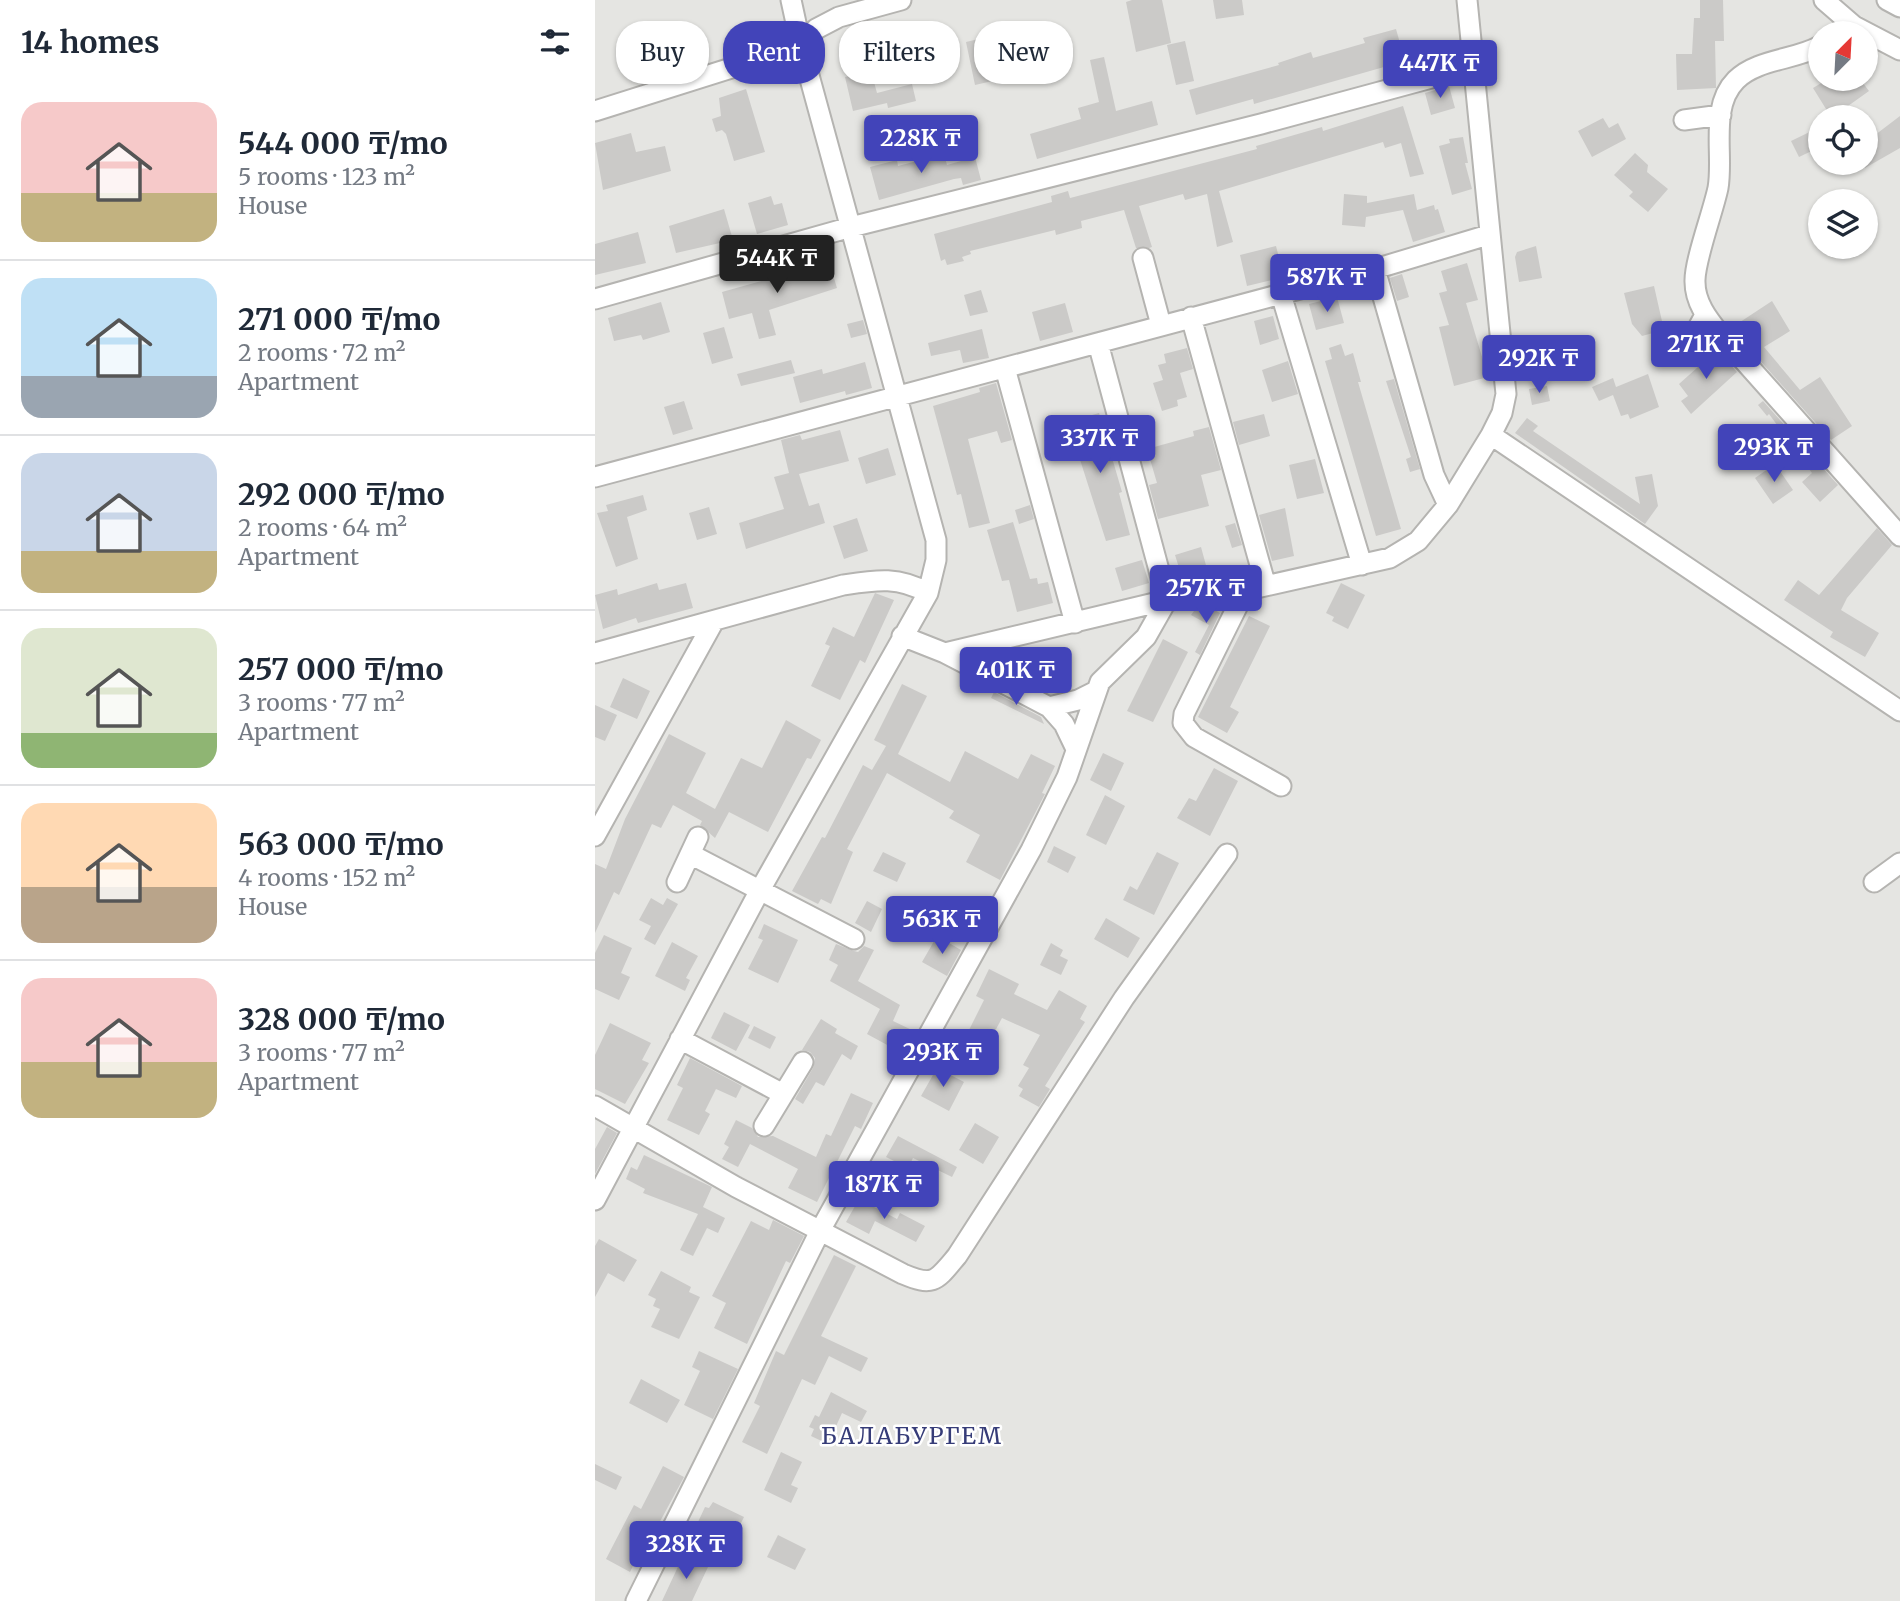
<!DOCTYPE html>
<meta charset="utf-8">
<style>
body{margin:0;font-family:Merriweather,serif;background:#f2f2f3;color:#1f2937;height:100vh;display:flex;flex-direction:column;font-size:26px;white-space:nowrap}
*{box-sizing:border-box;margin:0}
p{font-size:23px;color:#747a83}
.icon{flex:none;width:38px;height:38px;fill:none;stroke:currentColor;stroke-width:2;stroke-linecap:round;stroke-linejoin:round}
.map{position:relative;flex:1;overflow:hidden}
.side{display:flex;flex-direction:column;background:#fff;width:595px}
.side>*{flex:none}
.banner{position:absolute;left:21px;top:21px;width:665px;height:63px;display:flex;gap:14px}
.needle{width:46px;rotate:24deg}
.controls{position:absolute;left:1213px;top:21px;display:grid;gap:14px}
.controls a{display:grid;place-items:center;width:70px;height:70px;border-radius:50%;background:#fff;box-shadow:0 2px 5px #0004;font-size:35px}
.price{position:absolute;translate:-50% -60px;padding:0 16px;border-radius:7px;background:#4244b9;color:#fff;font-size:23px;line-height:46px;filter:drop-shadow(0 2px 4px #0008)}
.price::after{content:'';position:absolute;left:50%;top:42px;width:21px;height:16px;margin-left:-10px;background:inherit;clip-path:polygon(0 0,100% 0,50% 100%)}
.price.on{background:#222;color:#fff}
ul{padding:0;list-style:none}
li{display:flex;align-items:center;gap:21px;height:175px;padding:0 21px}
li+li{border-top:2px solid #e0e1e3}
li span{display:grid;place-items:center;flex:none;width:196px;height:140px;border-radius:21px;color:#555}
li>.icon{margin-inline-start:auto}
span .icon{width:84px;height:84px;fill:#fffc;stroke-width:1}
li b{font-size:30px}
h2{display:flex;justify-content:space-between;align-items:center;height:84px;padding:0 21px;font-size:30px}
.pill{padding:0 24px;border-radius:28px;background:#fff;box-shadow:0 2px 5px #0004;font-size:24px;line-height:63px}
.pill.on{background:#4244b9;color:#fff}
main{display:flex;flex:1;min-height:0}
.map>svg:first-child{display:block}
</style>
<main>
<section class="side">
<h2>14 homes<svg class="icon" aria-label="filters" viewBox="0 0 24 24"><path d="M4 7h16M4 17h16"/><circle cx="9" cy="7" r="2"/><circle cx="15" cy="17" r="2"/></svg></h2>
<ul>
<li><span style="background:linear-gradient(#f6c9c9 65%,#c2b280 0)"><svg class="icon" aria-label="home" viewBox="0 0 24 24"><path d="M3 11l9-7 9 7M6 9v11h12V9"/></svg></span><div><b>544 000 ₸/mo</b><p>5 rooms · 123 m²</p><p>House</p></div></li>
<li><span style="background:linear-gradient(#bfe0f5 70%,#9aa5b1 0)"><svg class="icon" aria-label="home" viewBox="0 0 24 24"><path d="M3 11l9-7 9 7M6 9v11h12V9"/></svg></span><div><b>271 000 ₸/mo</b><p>2 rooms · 72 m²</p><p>Apartment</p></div></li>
<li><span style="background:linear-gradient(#c9d6e8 70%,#c2b280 0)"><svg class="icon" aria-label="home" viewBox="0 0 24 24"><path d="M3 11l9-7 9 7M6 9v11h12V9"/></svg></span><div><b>292 000 ₸/mo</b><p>2 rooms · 64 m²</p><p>Apartment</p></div></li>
<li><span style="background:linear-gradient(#dfe7d0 75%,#8fb573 0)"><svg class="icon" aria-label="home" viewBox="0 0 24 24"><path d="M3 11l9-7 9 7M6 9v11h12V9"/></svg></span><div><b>257 000 ₸/mo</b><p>3 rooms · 77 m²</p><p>Apartment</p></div></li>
<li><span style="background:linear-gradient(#ffd9b3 60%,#b9a48a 0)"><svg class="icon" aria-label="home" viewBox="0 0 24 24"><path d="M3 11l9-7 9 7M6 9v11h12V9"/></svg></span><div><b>563 000 ₸/mo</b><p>4 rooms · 152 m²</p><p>House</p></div></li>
<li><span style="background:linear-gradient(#f6c9c9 60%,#c2b280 0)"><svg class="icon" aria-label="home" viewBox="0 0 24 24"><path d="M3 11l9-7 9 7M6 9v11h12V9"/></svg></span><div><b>328 000 ₸/mo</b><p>3 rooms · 77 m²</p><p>Apartment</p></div></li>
</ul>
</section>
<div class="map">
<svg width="1305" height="1601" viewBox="0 0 1305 1601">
<rect width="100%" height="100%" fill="#e5e5e2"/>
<path fill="#cbcac8" d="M537,0H567L576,43L541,52L531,2Z
M618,0H647L649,15L621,19Z
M1105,0H1128L1129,41H1120L1121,88L1082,90L1081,54H1097L1099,18H1105Z
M434,27L444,63L413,71L415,77L380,85L371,42Z
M801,29L810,61L659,104L658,99L601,115L594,90L684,65L683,63L716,52L718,58L770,43L768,38Z
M590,41L599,81L581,85L572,45Z
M509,57L521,111L557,101L563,125L442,159L435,134L486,119L483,108L504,102L495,60Z
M276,71L282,93L317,84L321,101L293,108L292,103L258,111L250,77Z
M1233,79H1265L1274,91L1253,106L1260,117H1236L1218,88Z
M854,86L860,108L836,115L830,93Z
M151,89L170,152L139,161L131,134L127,130L121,132L117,119L126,116L124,98Z
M808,106L829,174L815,177L806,143L790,148L788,142L624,191L638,242L622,247L612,194L590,200L588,194L544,206L557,247L554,248H541L529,210L486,221L487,228L461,235L460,230L375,251L376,254L367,257L369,261L352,265L350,259L346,261L339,234L457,202L456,196L473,191L475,198L479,197L662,149L661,146L727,127L728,131Z
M1305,116V148L1270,168V119L1280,135Z
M1008,118L1014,128L1023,123L1031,139L997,157L983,131Z
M1225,127V147L1204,157L1196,141Z
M36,133L41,152L70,146L76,171L8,190L0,143Z
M868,137L873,163H870L877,189L857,195L844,146L855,143L854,139Z
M1040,153L1053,165L1052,172L1073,189L1053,212L1034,196L1038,192L1019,175Z
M349,154L352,165L380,157L386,180L368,185L366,178L359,179L284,200L275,167L302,160L303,166Z
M749,194L772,196V203L819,194L822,210L839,205L840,210L843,209L850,232L818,242L808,210L771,217L770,227L747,225Z
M176,196L179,205L187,203L193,225L162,234L153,203Z
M129,209L138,240L81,253L74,226Z
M43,232L51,263L0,275V244Z
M681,246L689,277L652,286L645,255Z
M941,246L947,278L924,282L920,257L922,252Z
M234,262L242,288L174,310L181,335L164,339L157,313L134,319L127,292Z
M872,263L883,300L871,303L893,377L859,386L844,327L854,325L844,293L852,291L846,271Z
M807,274L814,297L802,301L795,278Z
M1059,286L1069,330L1047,336L1037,324L1029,293Z
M386,290L393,312L375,316L369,295Z
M742,297L749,323L721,330L714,304Z
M1177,301L1195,331L1169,347L1205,390L1225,377L1257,426L1236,440L1136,328Z
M66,302L75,332L48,340L46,335L19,341L13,318Z
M470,303L478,332L445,341L437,312Z
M678,316L684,339L665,345L659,321Z
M268,320L272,334L256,338L252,324Z
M129,327L138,358L117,364L108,333Z
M387,329L394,358L368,363L365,350L336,356L333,343Z
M746,344L750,356L758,353L766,382H763L806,529L781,536L730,361L737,359L734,348Z
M592,348L598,369L585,373L592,397L582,400L583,406L567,411L558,383L568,380L563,365L571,363L569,354Z
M1122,350L1142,372L1096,414L1086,401L1093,396L1084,384Z
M196,360L200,373L146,386L142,374Z
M693,361L703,394L677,402L667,370Z
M270,362L277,388L251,395L250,391L205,403L198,377L227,369L228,374Z
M1053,374L1064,407L1035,419L1033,414L1026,416L1018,395L1004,401L997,387L1018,378L1021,387Z
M799,379L825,469L815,472L811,459L816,457L791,381Z
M401,383L417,440L406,443L402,431L373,439L395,523L374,528L366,494L362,495L338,406L385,392L384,388Z
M952,386L955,401L937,405L934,389Z
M89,401L98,429L78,435L69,407Z
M1168,401L1243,485L1225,502L1207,482L1217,473L1174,414L1172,416L1163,405Z
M504,413L527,492L524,493L535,535L511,541L473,422Z
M669,414L675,436L644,445L638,422Z
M932,418L943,426L938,431L1045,504L1040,477L1057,474L1063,506L1050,524L920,433Z
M614,427L626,470L606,475L614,506L563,519L554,485L562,483L552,449L599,436L598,431Z
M245,430L254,461L204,474L214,506L224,503L230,523L151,549L144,523L189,509L179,477L194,473L186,440L205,435L207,440Z
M293,448L301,475L271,484L263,458Z
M720,459L729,493L702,499L694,465Z
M1180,464L1198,490L1178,504L1160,478Z
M48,495L52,510L32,517L43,559L21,567L2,513L13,511L11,505Z
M435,505L439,519L424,524L420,510Z
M114,507L122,534L102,540L94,513Z
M690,508L699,556L677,561L664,515Z
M262,518L273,551L249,559L238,526Z
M418,522L435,579L442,578L443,584L453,582L458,603L422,612L414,580L407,581L392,530Z
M640,523L647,545L637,548L630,526Z
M1282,528L1297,545L1252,598L1246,610L1284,633L1270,657L1235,637L1238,632L1189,600L1203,580L1224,595Z
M606,547L612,569L587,577L580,555Z
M547,560L554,583L527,591L520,568Z
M62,583L64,590L91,583L98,608L43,623L41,618L8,629L0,595L22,589L23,595Z
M746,583L770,595L753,629L737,621L739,617L731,613Z
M280,593L299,600L270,663L265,660L245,700L216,686L235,646L230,644L238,627L259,637Z
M618,609L625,613L605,655L600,652L614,625L596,615L599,611Z
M654,616L675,626L635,707L644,712L632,733L603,717Z
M568,639L593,652L558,722L532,711Z
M28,678L55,691L42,719L15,707Z
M307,684L332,696L303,754L355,782L370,751L423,779L436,754L460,766L447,793L450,794L405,880L371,862L385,835L354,818L359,811L292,773L252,849L258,852L236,904L226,899L223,904L197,891L227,837L230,838L268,765L277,770L291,746L279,740Z
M399,692L446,717L449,724L396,698Z
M0,705L22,715L10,741L0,737Z
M191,720L226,740L216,759L212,758L173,832L134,812L120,838L105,825L107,821L78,805L66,828L57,824L24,895L19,892L0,933V864L11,869L30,819L74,734L111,753L91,793L120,809L146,758L167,768Z
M508,753L529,763L516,791L495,780Z
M619,768L643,781L615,836L582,818L594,798L601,801Z
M510,795L530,806L511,845L491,835Z
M459,846L481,857L473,873L452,862Z
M288,852L311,863L302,882L278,871Z
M562,852L584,863L559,915L528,900L535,886L542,890Z
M56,898L68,905L72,898L83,904L60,945L49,939L56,926L44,920Z
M272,901L287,909L276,932L260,923Z
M511,918L545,938L533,958L499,939Z
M169,924L203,940L183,983L153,969L168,940L163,938Z
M9,935L37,948L26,973L35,977L24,1000L0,989V953Z
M342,936L366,950L352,976L327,962Z
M77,942L103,956L91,978L95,980L90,991L60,976Z
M456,943L468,950L465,956L473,960L466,975L445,965Z
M241,944L259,951L263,952L269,946L279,950L263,981L305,1005L298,1021L319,1031L307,1053L272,1034L285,1009L235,981L243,965L234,960Z
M394,969L424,984L419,994L452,1010L464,990L492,1006L485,1019L490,1022L450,1086L455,1089L444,1107L424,1096L428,1089L423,1086L434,1068L428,1065L445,1035L407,1018L390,1050L369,1040L389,1000L381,996Z
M129,1012L155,1025L141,1051L116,1038Z
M226,1019L242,1029L240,1033L263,1046L256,1060L247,1054L229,1086L221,1082L208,1104L200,1099L218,1068L220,1058L215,1052L207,1050Z
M15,1023L56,1043L47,1060L54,1063L30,1104L0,1089V1055Z
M159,1026L181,1037L175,1049L153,1038Z
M95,1058L147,1086L141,1098L121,1089L110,1111L115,1114L104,1135L72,1120L88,1088L82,1085Z
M342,1068L369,1082L354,1111L326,1096Z
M256,1093L278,1103L266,1129L260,1126L222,1202L193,1188L203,1169L155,1144L143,1167L127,1159L134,1147L129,1144L141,1120L157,1128L163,1137L178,1136L221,1157L231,1134L236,1136Z
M380,1123L404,1137L388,1164L364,1150Z
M12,1127L22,1133L0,1174V1149Z
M303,1136L362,1167L357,1177L318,1158L313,1168L291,1157Z
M49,1155L117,1187L108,1207L130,1218L123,1233L112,1228L98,1256L85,1250L103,1214L48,1193L50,1189L31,1179L36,1167L42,1170Z
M264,1199L302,1219L305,1213L330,1226L321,1242L280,1221L274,1234L251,1222Z
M178,1220L209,1236L195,1263L191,1261L152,1344L119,1328L131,1303L117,1296L156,1221L174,1230Z
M4,1239L42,1260L29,1282L13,1273L0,1297V1246Z
M239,1255L261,1266L226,1336L273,1358L266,1372L234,1356L220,1385L207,1379L172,1454L147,1442L165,1406L159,1403L181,1351L189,1355Z
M66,1271L96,1287L94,1292L105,1297L84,1339L56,1327L65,1309L58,1306L61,1299L53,1295Z
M104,1351L143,1369L118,1419L89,1405L105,1371L97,1367Z
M46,1379L85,1400L72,1423L34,1403Z
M236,1392L272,1411L266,1422L247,1413L233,1444L216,1436L219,1429L214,1427L220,1415L224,1417Z
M186,1452L207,1462L196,1485L203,1488L196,1503L169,1490Z
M0,1464L27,1477L21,1490L0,1480Z
M68,1466L89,1477L48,1553L51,1554L45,1565L40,1562L35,1572L11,1559L39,1505L46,1509Z
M118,1502L149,1517L138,1539L103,1522L110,1507L114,1508Z
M183,1535L211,1549L200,1570L172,1557Z
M88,1556L113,1567L97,1601H67Z"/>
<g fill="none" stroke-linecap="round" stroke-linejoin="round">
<defs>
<path id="minor" d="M1229,0L1259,26L1305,50
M1292,0L1305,7
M1225,46C1200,60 1162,59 1141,80C1114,107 1129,155 1123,188C1118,212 1099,262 1100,282C1100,302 1112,318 1125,334L1305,536
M0,111L206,46L221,29L244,17L306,0
M1089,120L1126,115
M548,258L566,325
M780,269L839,475L853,505
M686,294L767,565
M0,299L256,227L666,124L877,67
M596,317L670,583
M1089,353L1110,315
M410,368L480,623
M896,435L1305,711
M0,477L780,269L893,235
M650,591L589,714L588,723L599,737L686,786
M307,636L350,653L454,707L469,724L481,749
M0,653L248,585C281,580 303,576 333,593
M350,653L572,600L621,597L795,558L823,541L853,505L896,435L907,413L911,394L872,0
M454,707L483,700L501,691
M0,836L119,621
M95,854L259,939
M82,882L103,837
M1279,882L1305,863
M85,1039L188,1094
M0,1106L141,1187L308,1274C339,1287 341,1281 362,1256L529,998L632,854
M169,1126L208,1062
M0,1200L165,890L333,593L341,560V540L206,46L196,0
M41,1601L226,1229L436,850L472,777L505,682L551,637L572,600L503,343"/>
</defs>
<use href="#minor" stroke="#b5b4b1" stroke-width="23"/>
<use href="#minor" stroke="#fff" stroke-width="19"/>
</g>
<g text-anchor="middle" stroke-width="5" stroke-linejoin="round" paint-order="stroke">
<g font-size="23" letter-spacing="2" fill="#363c78" stroke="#fff">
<text x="317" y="1444">БАЛАБУРГЕМ</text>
</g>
</g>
</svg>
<div class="controls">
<a><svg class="needle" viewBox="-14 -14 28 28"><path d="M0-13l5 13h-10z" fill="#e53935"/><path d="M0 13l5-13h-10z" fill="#747a83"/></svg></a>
<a><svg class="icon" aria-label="locate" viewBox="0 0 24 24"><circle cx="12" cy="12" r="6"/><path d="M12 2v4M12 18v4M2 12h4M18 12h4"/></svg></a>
<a><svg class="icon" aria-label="layers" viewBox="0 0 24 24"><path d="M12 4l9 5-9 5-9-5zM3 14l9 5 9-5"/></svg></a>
</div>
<b class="price" style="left:845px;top:100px">447K ₸</b>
<b class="price" style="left:326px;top:175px">228K ₸</b>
<b class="price on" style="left:182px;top:295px">544K ₸</b>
<b class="price" style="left:732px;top:314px">587K ₸</b>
<b class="price" style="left:1111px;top:381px">271K ₸</b>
<b class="price" style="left:944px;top:395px">292K ₸</b>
<b class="price" style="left:505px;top:475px">337K ₸</b>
<b class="price" style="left:1179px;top:484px">293K ₸</b>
<b class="price" style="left:611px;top:625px">257K ₸</b>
<b class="price" style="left:421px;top:707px">401K ₸</b>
<b class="price" style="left:347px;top:956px">563K ₸</b>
<b class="price" style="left:348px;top:1089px">293K ₸</b>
<b class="price" style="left:289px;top:1221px">187K ₸</b>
<b class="price" style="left:91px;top:1581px">328K ₸</b>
<div class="banner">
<a class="pill">Buy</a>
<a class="pill on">Rent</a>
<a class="pill">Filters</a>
<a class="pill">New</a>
</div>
</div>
</main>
